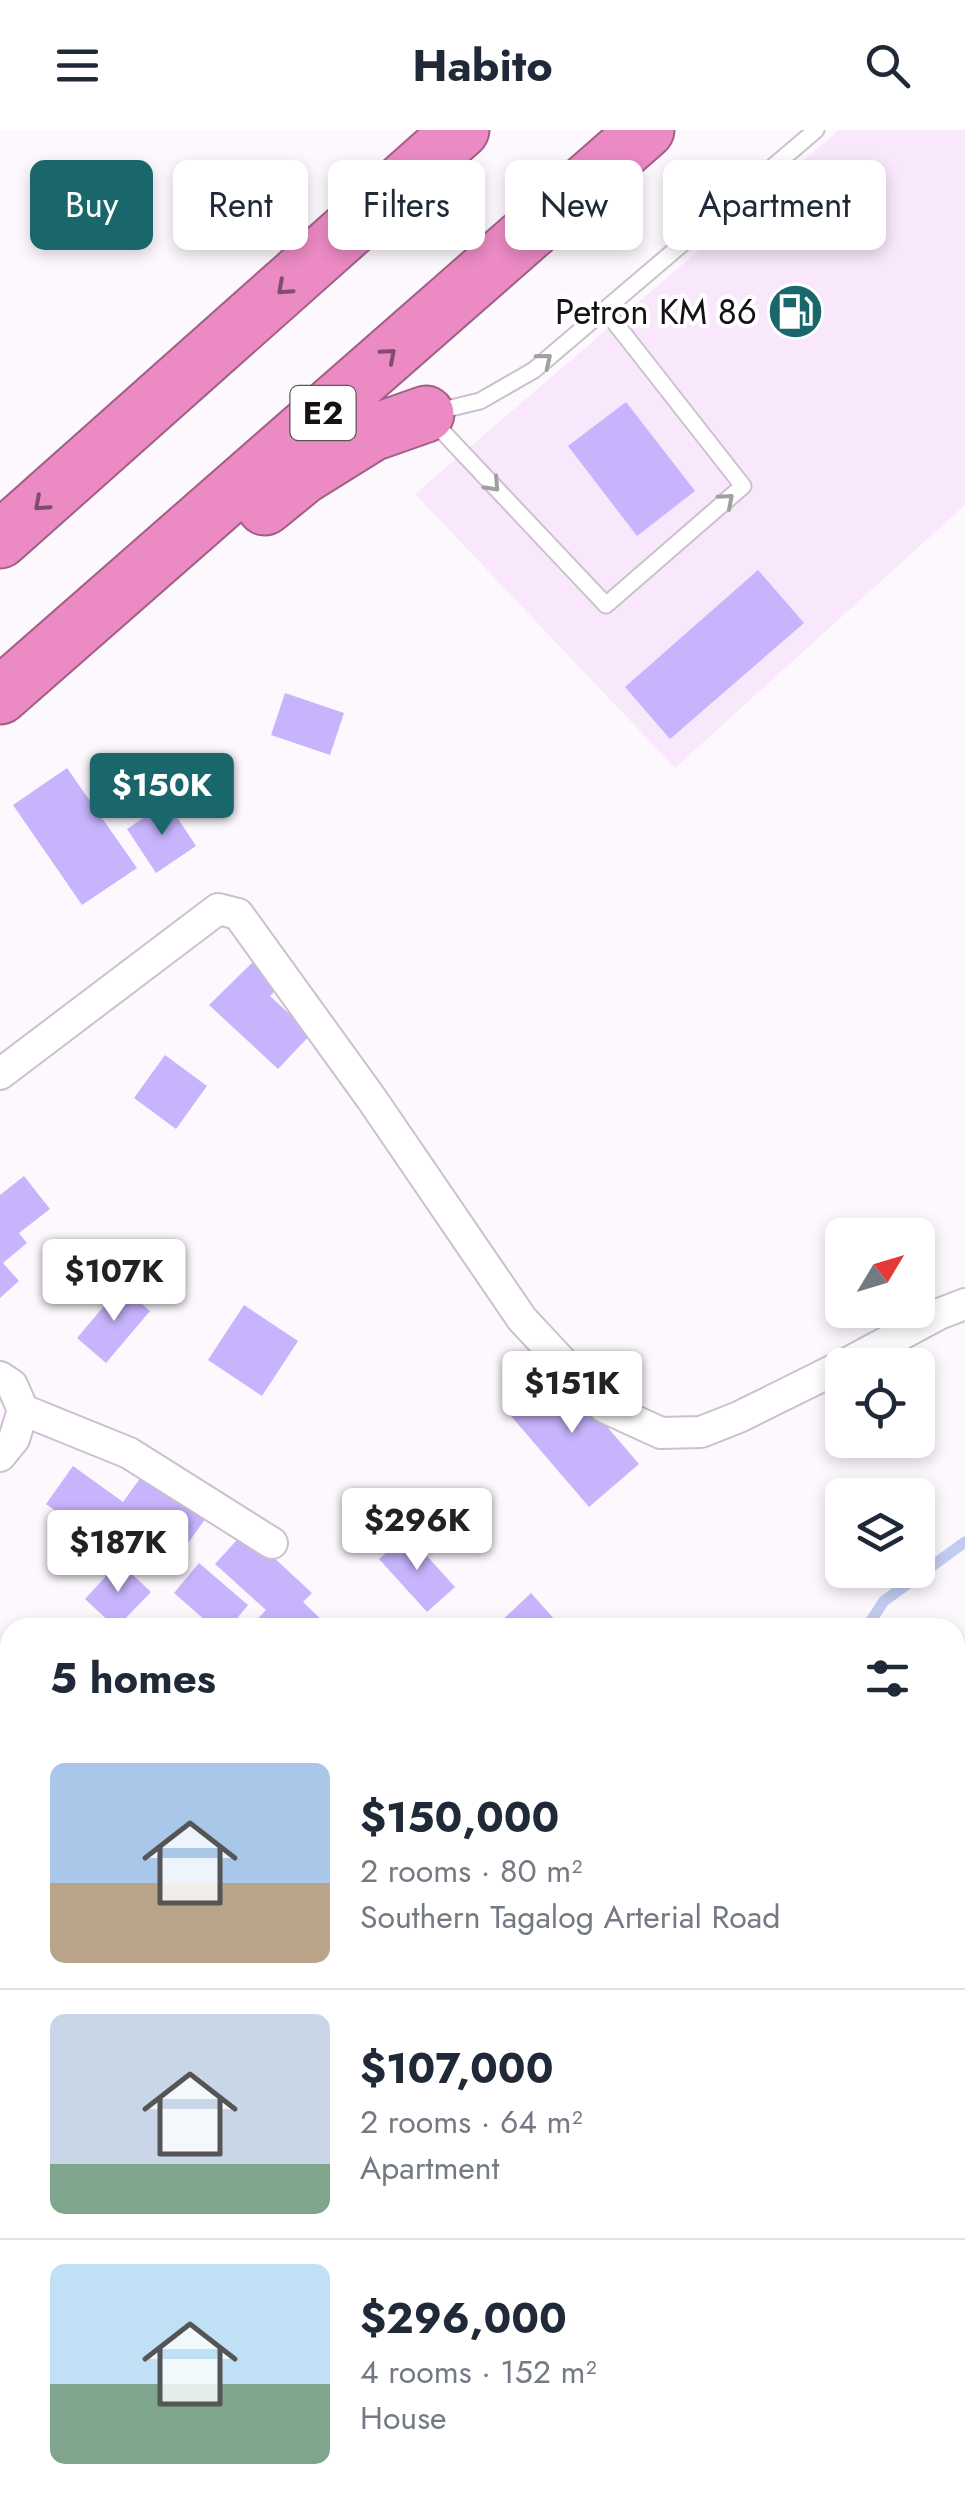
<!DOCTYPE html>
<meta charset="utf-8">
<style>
body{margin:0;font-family:Jost,sans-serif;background:#f6f6f7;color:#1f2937;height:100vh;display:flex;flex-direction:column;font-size:38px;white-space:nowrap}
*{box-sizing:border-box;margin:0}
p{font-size:32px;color:#747a83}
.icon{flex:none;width:55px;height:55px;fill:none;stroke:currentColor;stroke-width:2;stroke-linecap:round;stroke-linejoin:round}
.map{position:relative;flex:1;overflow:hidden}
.side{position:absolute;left:0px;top:1488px;width:965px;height:892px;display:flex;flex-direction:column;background:#fff;border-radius:30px 30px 0 0;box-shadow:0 5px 15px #0003}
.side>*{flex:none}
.banner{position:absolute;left:30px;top:30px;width:905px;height:90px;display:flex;gap:20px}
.needle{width:65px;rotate:52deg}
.fabs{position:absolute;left:825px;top:1088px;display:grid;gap:20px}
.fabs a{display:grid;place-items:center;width:110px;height:110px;border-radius:15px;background:#fff;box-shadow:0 5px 15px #0003;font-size:50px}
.price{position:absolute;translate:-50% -85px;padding:0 22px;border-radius:10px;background:#fff;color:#222;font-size:32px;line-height:65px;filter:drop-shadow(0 2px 5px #0008)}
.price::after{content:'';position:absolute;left:50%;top:60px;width:30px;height:22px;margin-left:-15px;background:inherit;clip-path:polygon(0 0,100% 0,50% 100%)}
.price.selected{background:#1a676b;color:#fff}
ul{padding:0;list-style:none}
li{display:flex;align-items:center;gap:30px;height:250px;padding:0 50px}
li+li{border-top:2px solid #e0e1e3}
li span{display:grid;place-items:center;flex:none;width:280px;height:200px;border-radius:15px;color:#555}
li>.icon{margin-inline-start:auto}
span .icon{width:120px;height:120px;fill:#fffc;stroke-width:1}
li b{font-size:42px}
h2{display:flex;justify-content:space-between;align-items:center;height:120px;padding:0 50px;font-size:42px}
.pill{padding:0 35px;border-radius:15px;background:#fff;box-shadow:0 5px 15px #0003;font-size:35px;line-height:90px}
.pill.selected{background:#1a676b;color:#fff}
header{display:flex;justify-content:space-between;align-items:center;height:130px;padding:0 50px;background:#fff;font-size:45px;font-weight:700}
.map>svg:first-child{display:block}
</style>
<header><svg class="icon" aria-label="menu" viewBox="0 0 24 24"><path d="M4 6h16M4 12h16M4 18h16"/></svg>Habito<svg class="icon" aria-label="search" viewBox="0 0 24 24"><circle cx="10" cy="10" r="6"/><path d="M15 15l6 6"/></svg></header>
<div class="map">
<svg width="965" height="2379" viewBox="0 0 965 2379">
<rect width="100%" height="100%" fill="#fdf8fe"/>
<path fill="#f9e7fc" d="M839,0H965V375L675,638L415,364Z"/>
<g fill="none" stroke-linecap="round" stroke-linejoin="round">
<path stroke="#c1ccf0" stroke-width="11" d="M866,1498L884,1471L965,1412
M239,2379L244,2370"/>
</g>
<path fill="#c7b4fd" d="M626,272L695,361L637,406L568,316Z
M758,440L804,493L670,609L625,557Z
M285,563L344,583L330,625L271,605Z
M67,638L137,738L82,775L13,675Z
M167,672L196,716L156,743L127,699Z
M260,825L286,850L270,866L311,904L278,939L209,875Z
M165,925L207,956L176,999L134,968Z
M24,1046L50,1079L19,1103L27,1113L3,1133L19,1151L0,1168V1065Z
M121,1156L150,1181L106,1233L77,1208Z
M244,1175L298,1211L262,1266L208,1230Z
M555,1236L639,1334L589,1377L505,1279Z
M73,1336L123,1372L144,1343L206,1388L165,1445L132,1421L125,1431L46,1374Z
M245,1401L312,1463L303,1472L330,1498H249L266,1480L215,1434Z
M407,1404L455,1457L427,1482L379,1429Z
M119,1432L151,1462L116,1498L85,1469Z
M199,1433L248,1475L229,1498H214L174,1463Z
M531,1463L556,1491L549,1498H499L497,1495Z
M0,1522L10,1529V1592L3,1601L0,1599Z
M965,1553V1614L955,1625V1565Z
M4,2035L10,2039V2115L0,2108V2041Z"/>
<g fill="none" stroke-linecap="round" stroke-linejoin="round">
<defs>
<path id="lane" d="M605,180L743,356L606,475L426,284L480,271L534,240L816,0"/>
<path id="street" d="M0,944L218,779L238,784L371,968L522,1189L604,1277L661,1303L701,1302L739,1287L842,1236
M844,1235L939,1184L965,1174
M0,1247L12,1255L23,1280L14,1309L0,1326
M23,1280L129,1323L272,1413"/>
<path id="highway" d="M265,377L303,346L372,303L426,284
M0,410L461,0
M0,566L646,0"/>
</defs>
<use href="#lane" stroke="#ccc0cf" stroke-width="19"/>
<use href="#street" stroke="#ccc0cf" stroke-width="34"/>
<use href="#highway" stroke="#a06086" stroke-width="59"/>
<use href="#lane" stroke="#fff" stroke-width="15"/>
<use href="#street" stroke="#fff" stroke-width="30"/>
<use href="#highway" stroke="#eb8ac3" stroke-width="55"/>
</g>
<defs><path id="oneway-chevron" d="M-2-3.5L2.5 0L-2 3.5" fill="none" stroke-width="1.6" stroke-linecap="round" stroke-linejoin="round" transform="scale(2.5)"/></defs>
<g stroke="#804e6c">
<use href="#oneway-chevron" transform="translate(284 158) rotate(138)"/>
<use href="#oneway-chevron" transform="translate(389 225) rotate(-41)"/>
<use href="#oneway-chevron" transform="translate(41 374) rotate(138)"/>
</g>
<g stroke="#a1a0a1">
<use href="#oneway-chevron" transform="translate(545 230) rotate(-39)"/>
<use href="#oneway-chevron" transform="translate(493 355) rotate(47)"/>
<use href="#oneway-chevron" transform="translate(727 370) rotate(-41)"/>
</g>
<defs>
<symbol id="fuel-disc" viewBox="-11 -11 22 22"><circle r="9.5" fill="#1a676b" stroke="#fff"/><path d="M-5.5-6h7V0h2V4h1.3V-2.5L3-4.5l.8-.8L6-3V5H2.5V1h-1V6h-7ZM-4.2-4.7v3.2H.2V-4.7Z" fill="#fff"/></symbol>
</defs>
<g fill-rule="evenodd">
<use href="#fuel-disc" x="764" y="150" width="63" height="63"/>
</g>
<g text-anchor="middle" stroke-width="8" stroke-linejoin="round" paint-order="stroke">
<rect fill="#fff" stroke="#5b585b" stroke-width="2.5" x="290.5" y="256" width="65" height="54" rx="8"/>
<g font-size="32" font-weight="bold" fill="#151115">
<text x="323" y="294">E2</text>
</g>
<g font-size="35" fill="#151115" stroke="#fff" text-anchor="end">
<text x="757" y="194">Petron KM 86</text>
</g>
</g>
</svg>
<div class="fabs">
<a><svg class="needle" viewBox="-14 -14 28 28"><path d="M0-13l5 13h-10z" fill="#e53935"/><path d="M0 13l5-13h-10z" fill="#747a83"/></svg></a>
<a><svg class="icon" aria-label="locate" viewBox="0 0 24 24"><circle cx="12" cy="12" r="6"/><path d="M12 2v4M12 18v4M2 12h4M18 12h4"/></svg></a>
<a><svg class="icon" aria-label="layers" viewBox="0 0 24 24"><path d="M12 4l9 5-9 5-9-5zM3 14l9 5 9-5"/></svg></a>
</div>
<b class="price selected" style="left:162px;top:708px">$150K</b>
<b class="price" style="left:114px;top:1194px">$107K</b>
<b class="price" style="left:572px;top:1306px">$151K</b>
<b class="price" style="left:417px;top:1443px">$296K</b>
<b class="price" style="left:118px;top:1465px">$187K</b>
<div class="banner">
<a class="pill selected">Buy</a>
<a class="pill">Rent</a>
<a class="pill">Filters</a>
<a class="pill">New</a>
<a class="pill">Apartment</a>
</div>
<section class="side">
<h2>5 homes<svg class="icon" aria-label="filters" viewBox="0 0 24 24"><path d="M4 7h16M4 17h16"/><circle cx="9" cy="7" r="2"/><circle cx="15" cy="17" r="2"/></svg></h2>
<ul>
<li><span style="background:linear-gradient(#a9c7e8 60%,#b9a48a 0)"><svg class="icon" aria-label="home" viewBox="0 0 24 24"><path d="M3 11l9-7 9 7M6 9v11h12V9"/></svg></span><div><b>$150,000</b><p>2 rooms · 80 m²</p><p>Southern Tagalog Arterial Road</p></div></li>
<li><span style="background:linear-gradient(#c9d6e8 75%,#7fa58c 0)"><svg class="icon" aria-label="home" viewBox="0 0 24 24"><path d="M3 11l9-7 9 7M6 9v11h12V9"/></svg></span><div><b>$107,000</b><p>2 rooms · 64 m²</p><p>Apartment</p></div></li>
<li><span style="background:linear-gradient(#bfe0f5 60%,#7fa58c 0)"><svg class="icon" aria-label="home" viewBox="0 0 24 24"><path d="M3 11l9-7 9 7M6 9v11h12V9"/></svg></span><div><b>$296,000</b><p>4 rooms · 152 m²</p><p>House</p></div></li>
</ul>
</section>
</div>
